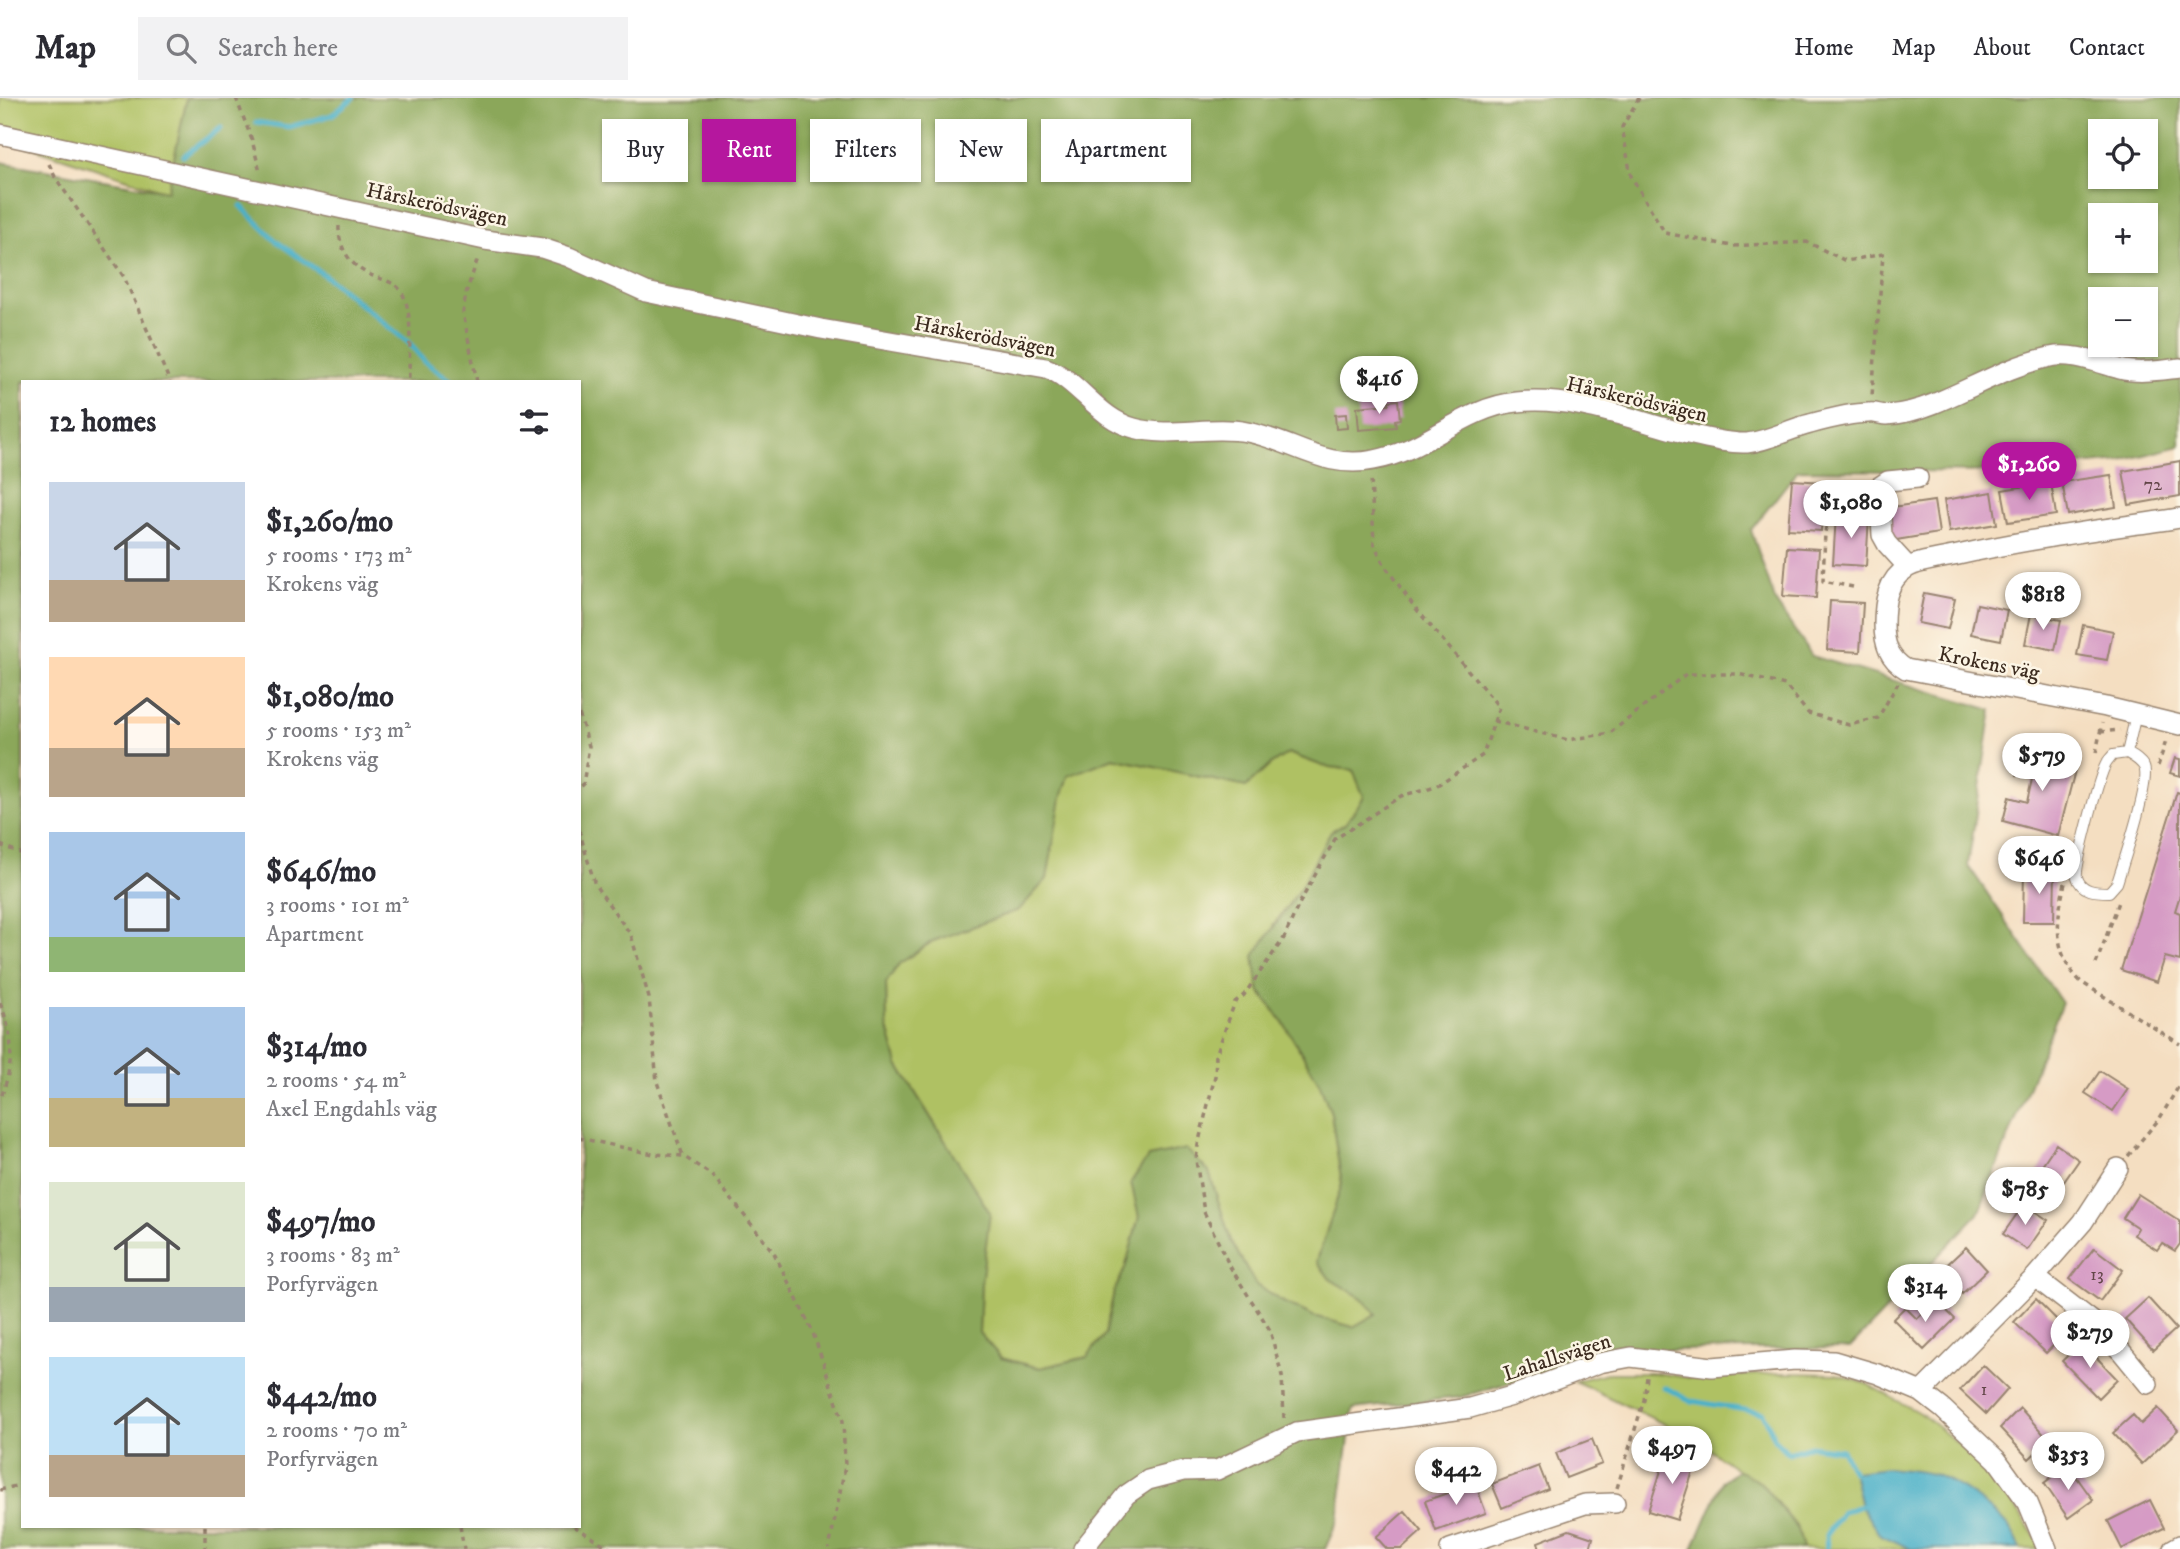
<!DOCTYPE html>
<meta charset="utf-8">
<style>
body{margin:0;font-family:"IM FELL DW Pica",serif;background:#f2f2f3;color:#2b2b33;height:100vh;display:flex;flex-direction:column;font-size:26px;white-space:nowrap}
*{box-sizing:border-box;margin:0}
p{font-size:23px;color:#7c7c81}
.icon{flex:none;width:38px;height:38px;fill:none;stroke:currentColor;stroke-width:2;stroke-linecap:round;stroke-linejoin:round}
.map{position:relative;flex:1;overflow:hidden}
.side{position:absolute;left:21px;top:282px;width:560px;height:1148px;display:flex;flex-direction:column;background:#fff;border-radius:0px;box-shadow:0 2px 5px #0004}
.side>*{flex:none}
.guide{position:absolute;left:602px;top:21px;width:665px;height:63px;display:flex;gap:14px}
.buttons{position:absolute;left:2088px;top:21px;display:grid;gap:14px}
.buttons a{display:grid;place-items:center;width:70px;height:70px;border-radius:0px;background:#fff;box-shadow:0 2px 5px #0004;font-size:35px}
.price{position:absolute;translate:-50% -60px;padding:0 16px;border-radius:24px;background:#fff;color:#222;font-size:23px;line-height:46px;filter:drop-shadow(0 2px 4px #0008)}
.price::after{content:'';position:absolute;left:50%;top:42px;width:21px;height:16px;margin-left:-10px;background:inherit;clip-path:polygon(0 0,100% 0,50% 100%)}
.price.current{background:#b5179e;color:#fff}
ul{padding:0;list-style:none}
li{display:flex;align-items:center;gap:21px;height:175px;padding:0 28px}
li span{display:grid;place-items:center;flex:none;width:196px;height:140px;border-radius:0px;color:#555}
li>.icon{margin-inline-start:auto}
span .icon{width:84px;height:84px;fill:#fffc;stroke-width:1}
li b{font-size:30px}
h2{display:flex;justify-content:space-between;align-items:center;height:84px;padding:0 28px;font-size:30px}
.tag{padding:0 24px;border-radius:0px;background:#fff;box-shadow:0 2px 5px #0004;font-size:24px;line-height:63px}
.tag.current{background:#b5179e;color:#fff}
header{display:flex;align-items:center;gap:42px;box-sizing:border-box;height:98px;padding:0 35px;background:#fff;border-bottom:2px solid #e1e1e2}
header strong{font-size:33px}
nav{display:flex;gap:38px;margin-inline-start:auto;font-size:24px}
.search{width:490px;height:63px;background:#f2f2f3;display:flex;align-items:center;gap:18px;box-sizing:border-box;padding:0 24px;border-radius:0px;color:#7c7c81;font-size:26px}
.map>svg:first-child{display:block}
</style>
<header>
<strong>Map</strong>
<div class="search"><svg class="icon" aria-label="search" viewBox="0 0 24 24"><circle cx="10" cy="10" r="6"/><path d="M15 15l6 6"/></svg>Search here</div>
<nav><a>Home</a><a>Map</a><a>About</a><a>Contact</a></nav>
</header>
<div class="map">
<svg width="2180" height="1451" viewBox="0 0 2180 1451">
<rect width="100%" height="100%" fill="#fcf5e5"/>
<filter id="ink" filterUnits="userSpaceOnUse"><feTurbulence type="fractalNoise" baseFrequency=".0143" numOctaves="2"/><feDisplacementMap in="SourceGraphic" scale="14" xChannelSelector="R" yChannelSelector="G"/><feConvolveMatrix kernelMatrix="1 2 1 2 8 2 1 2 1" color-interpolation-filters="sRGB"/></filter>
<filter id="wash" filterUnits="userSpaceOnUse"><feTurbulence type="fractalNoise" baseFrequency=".00686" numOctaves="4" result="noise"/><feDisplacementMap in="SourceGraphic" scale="28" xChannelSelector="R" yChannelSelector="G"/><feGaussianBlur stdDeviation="1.57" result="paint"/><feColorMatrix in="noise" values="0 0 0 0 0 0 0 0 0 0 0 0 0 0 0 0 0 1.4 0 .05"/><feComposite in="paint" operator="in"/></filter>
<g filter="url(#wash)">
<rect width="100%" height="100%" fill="#f4dec1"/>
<path fill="#afc164" stroke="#757641" stroke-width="2" d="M0,0H187L167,94L0,39Z
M1288,655L1323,668L1353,672L1365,699L1345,726L1331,733L1301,789L1273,828L1259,892L1283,924L1319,984L1331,1015L1342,1086L1317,1163L1330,1181L1362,1200L1377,1215L1353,1229L1313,1218L1281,1203L1256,1187L1231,1143L1209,1074L1131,1084L1139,1119L1125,1171L1114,1194L1105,1236L1087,1259L1040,1270L1001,1260L979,1235L981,1186L943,1039L898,967L887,926L886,884L899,865L933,843L1019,812L1067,678L1113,660L1246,689L1270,667Z
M1607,1275H1656L1691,1280L1782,1275L1836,1276L1867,1286L1923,1317L1966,1352L2007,1396L2037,1442L2038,1451H1803L1798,1431L1761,1385L1738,1372L1691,1339L1575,1283Z"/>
<path fill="#8ba75a" stroke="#63683c" stroke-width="2" fill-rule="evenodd" d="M187,0H2180V348L2121,363L2008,374L1798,372L1751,432L1776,505L1812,558L1992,612L1968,767L2062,905L1978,1116L1850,1250L1594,1253L1556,1270L1461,1299L1353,1311L1338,1422L1325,1451H0V64L167,93ZM2100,33H2146V79H2100ZM2100,117H2146V163H2100ZM2100,201H2146V247H2100ZM23,284H579V1428H23ZM1288,655L1323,668L1353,672L1364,699L1345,726L1331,733L1301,789L1254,858L1259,892L1283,924L1319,984L1331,1015L1342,1086L1317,1163L1330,1181L1362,1200L1376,1216L1353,1229L1313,1218L1281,1203L1256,1187L1231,1143L1209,1074L1186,1051L1148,1059L1131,1084L1139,1119L1125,1171L1114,1194L1105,1236L1087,1259L1040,1270L1001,1260L979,1235L981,1186L990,1115L898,967L887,926L886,885L899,866L933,843L1019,812L1047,781L1061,700L1068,678L1113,660L1246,689L1270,667Z
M1738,1372L1761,1385L1798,1431L1803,1451H1693L1722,1384Z"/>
<path fill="#4ab0c9" stroke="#426d74" stroke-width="2" d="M1887,1370C1903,1372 1925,1372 1941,1379C1965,1390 2015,1424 2020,1451H1911L1879,1436L1861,1408L1853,1374Z"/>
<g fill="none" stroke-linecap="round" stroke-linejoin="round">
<path stroke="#4ab0c9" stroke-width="5" d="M256,24L289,29L332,17L353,0
M183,58L221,30
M241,108L276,143L324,177L409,245L425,264L453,284
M1664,1289L1692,1303L1763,1315L1775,1341L1788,1355L1811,1348L1842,1352L1853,1374
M1827,1451L1826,1437L1842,1414L1861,1408"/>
</g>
<g id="blocks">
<path fill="#d69bc5" d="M1398,302L1400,321L1395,322L1396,329L1359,332L1357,309L1389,306V303Z
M1346,316L1347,330L1336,331L1335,317Z
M2180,363V398L2129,407L2123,373Z
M2111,377L2116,409L2068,417L2062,384Z
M1792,382L1824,384L1821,433L1788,431Z
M2051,384L2056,417L2008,424L2002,392Z
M1992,394L1997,426L1949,434L1944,402Z
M1934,403L1939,435L1890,443L1885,410Z
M1836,417L1869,419L1866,468L1833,466Z
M1787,449L1819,451L1816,500L1783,498Z
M1924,495L1955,501L1948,531L1918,525Z
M1830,503L1863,505L1860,554L1827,552Z
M1977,506L2007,512L2001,542L1971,536Z
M2031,516L2061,522L2055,552L2025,546Z
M2083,527L2113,533L2107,562L2077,557Z
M2024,651L2077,665L2058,738L2003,723L2009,699L2027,704L2032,681L2017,677Z
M2175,660L2180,661V678L2170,675Z
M2177,694L2180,695V797L2175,813L2180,815V863L2165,859L2157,884L2121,872Z
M2024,773H2055L2054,824H2023Z
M2100,973L2128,991L2113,1013L2085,995Z
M2056,1046L2079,1062L2054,1098L2032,1082Z
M2138,1096L2180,1123V1146L2175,1153L2162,1145L2157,1152L2134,1137L2138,1130L2123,1120Z
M2024,1106L2048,1122L2027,1152L2003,1136Z
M1966,1149L1987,1172L1962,1196L1940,1173Z
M2094,1150L2123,1172L2100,1203L2070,1181Z
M2148,1200L2176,1231L2153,1252L2125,1221Z
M2036,1201L2068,1233L2046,1255L2014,1224Z
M1936,1202L1955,1221L1924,1252L1893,1221L1905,1209L1917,1221Z
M2082,1244L2117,1281L2098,1300L2062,1263Z
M1983,1267L2008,1291L1986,1316L1960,1292Z
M2020,1310L2049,1342L2029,1361L2000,1330Z
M2158,1310L2178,1332L2142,1366L2113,1335L2133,1317L2141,1326Z
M1592,1341L1602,1366L1566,1380L1556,1355Z
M1667,1354L1696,1364L1677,1422L1648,1413Z
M2068,1367L2093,1402L2068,1420L2044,1385Z
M1539,1368L1548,1391L1502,1410L1492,1386Z
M1475,1385L1486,1415L1436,1433L1425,1403Z
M2150,1402L2164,1430L2122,1451L2108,1423Z
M1405,1413L1422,1433L1402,1451H1387L1376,1439Z
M1569,1432L1593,1440L1590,1451H1540L1538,1444Z"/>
</g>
</g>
<g filter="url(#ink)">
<use href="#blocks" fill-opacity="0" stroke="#988470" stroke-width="2"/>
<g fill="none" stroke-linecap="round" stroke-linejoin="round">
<defs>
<path id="service" d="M2127,655C2134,659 2140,662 2144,669C2151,683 2123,766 2117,785L2109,794C2097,794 2081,794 2077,779C2075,769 2099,678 2106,666C2106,665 2112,658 2113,657L2127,655L2136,616"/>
<path id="minor" d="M0,36L485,142L542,150L569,159L646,194L821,231L1046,270C1080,283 1097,320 1134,330C1171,340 1210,327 1247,334C1294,343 1324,372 1374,362C1426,353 1464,309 1517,304C1576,298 1632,322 1688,336C1707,340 1727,346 1747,345C1769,343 1789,331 1810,326C1828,321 1851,315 1869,315C1875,314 1881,317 1887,317C1903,316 1918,312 1933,306C1973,290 2008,268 2050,259C2074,254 2097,265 2120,271C2139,276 2161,272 2180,270
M2180,420C2106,431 2032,440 1958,457C1945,460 1918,463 1907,470C1887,482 1884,505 1884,526C1884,546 1889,561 1906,571L2106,609L2180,627
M1908,469L1887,446L1882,437L1879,389L1888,383L1918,380
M2035,1179L2092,1223L2121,1253L2148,1286
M1921,1294L2035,1179L2083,1124L2118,1070
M1083,1451L1126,1397L1148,1382L1183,1373L1217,1372L1297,1334L1470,1310L1512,1298L1599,1265L1631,1259L1712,1269L1795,1262L1834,1263L1878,1276L1921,1294L1943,1311L1997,1362L2028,1405L2047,1451
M1450,1451L1585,1406L1615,1405
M2173,1451L2180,1447"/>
</defs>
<use href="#service" stroke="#988470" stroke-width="12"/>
<use href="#minor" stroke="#988470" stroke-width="22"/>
<path stroke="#988470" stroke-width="3.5" stroke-dasharray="5 5" stroke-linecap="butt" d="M236,0L252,42L260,74
M1639,0L1622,29L1631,78L1665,135L1732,148L1807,144L1846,163L1883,156L1872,298
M49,66L55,79L124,179L170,284
M339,128C338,151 352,170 373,178C383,182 395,184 401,193C415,215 408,258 409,284
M477,284L463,215L466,195L478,160
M1853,489L1823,483L1825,434L1831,408L1838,405L1862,402
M579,616L589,648L583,687L579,689
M1494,623L1568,642L1610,635L1686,576H1738L1785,587L1808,615L1849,627L1878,620L1898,585
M2100,634L2120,632
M2096,655L2102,625
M2158,668L2166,643
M579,732L595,787L631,837L649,900L657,984L683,1058
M0,747L23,756
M2065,785C2056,822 2052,855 2081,884L2180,946
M2096,866L2119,804
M0,905C15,941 14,965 0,1002
M579,1040L653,1056L683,1058L713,1078L774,1155L812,1232L843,1323L845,1368L829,1451
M2128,1058L2160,1020L2180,986
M579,1070V1073
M1284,1320L1282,1278L1270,1232L1229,1167L1204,1114L1196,1062L1198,1047L1215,978L1216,957L1235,904L1244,897L1284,840L1298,808L1335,741L1401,698L1436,688L1483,657L1499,609L1413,507L1385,468L1374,446L1371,379
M1617,1390L1644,1302L1647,1279
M0,1392L23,1386
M205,1428V1451
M460,1428L464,1451
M574,1428L611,1451"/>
<use href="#service" stroke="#fff" stroke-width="10"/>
<use href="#minor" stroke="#fff" stroke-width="19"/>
</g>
</g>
<g text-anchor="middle" stroke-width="5" stroke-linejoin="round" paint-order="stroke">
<g font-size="18" fill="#624648">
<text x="2153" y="392">72</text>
<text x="2097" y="1182">13</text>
<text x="1984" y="1297">1</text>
</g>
<g font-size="21" fill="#3b2a1e" stroke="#fcf5e5">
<text transform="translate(437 106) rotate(12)" y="7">Hårskerödsvägen</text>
<text transform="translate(985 238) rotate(11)" y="7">Hårskerödsvägen</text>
<text transform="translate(1637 301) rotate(13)" y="7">Hårskerödsvägen</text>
<text transform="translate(1989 565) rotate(11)" y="7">Krokens väg</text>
<text transform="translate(1557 1259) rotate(-18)" y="7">Lahallsvägen</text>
</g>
</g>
</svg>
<div class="buttons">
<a><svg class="icon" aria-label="locate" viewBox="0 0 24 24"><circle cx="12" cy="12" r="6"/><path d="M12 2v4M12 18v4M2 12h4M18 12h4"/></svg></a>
<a>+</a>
<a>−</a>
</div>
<b class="price" style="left:1379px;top:318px">$416</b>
<b class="price current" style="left:2029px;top:404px">$1,260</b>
<b class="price" style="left:1851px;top:442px">$1,080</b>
<b class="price" style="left:2043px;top:534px">$818</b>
<b class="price" style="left:2042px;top:695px">$579</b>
<b class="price" style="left:2039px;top:798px">$646</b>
<b class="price" style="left:2025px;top:1129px">$785</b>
<b class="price" style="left:1925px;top:1226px">$314</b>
<b class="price" style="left:2090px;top:1272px">$279</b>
<b class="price" style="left:1672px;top:1388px">$497</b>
<b class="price" style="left:2068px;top:1394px">$353</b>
<b class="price" style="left:1456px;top:1409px">$442</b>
<div class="guide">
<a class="tag">Buy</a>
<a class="tag current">Rent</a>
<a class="tag">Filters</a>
<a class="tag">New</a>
<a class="tag">Apartment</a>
</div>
<section class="side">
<h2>12 homes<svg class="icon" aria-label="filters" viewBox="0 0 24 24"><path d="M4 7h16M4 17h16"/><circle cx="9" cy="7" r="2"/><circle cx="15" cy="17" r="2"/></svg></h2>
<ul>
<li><span style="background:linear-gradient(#c9d6e8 70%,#b9a48a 0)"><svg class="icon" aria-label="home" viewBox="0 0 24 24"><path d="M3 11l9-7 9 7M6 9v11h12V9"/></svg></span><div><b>$1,260/mo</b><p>5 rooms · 173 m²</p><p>Krokens väg</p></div></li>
<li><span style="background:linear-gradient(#ffd9b3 65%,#b9a48a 0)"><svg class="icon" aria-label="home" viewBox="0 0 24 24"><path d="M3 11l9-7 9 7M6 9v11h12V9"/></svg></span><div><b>$1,080/mo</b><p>5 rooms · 153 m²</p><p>Krokens väg</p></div></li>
<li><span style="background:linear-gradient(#a9c7e8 75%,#8fb573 0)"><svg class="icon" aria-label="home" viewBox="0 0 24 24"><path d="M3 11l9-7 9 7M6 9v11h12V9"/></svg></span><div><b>$646/mo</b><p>3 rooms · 101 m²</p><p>Apartment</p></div></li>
<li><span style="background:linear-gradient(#a9c7e8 65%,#c2b280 0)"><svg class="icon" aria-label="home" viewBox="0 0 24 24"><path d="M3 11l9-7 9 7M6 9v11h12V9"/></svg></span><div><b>$314/mo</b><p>2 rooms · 54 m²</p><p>Axel Engdahls väg</p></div></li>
<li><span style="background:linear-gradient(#dfe7d0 75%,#9aa5b1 0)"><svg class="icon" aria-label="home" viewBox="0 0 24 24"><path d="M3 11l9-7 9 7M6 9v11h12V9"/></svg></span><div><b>$497/mo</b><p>3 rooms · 83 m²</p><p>Porfyrvägen</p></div></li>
<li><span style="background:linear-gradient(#bfe0f5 70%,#b9a48a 0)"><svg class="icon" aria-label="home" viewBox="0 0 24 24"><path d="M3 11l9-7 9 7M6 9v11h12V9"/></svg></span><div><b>$442/mo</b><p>2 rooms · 70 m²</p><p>Porfyrvägen</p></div></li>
</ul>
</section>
</div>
